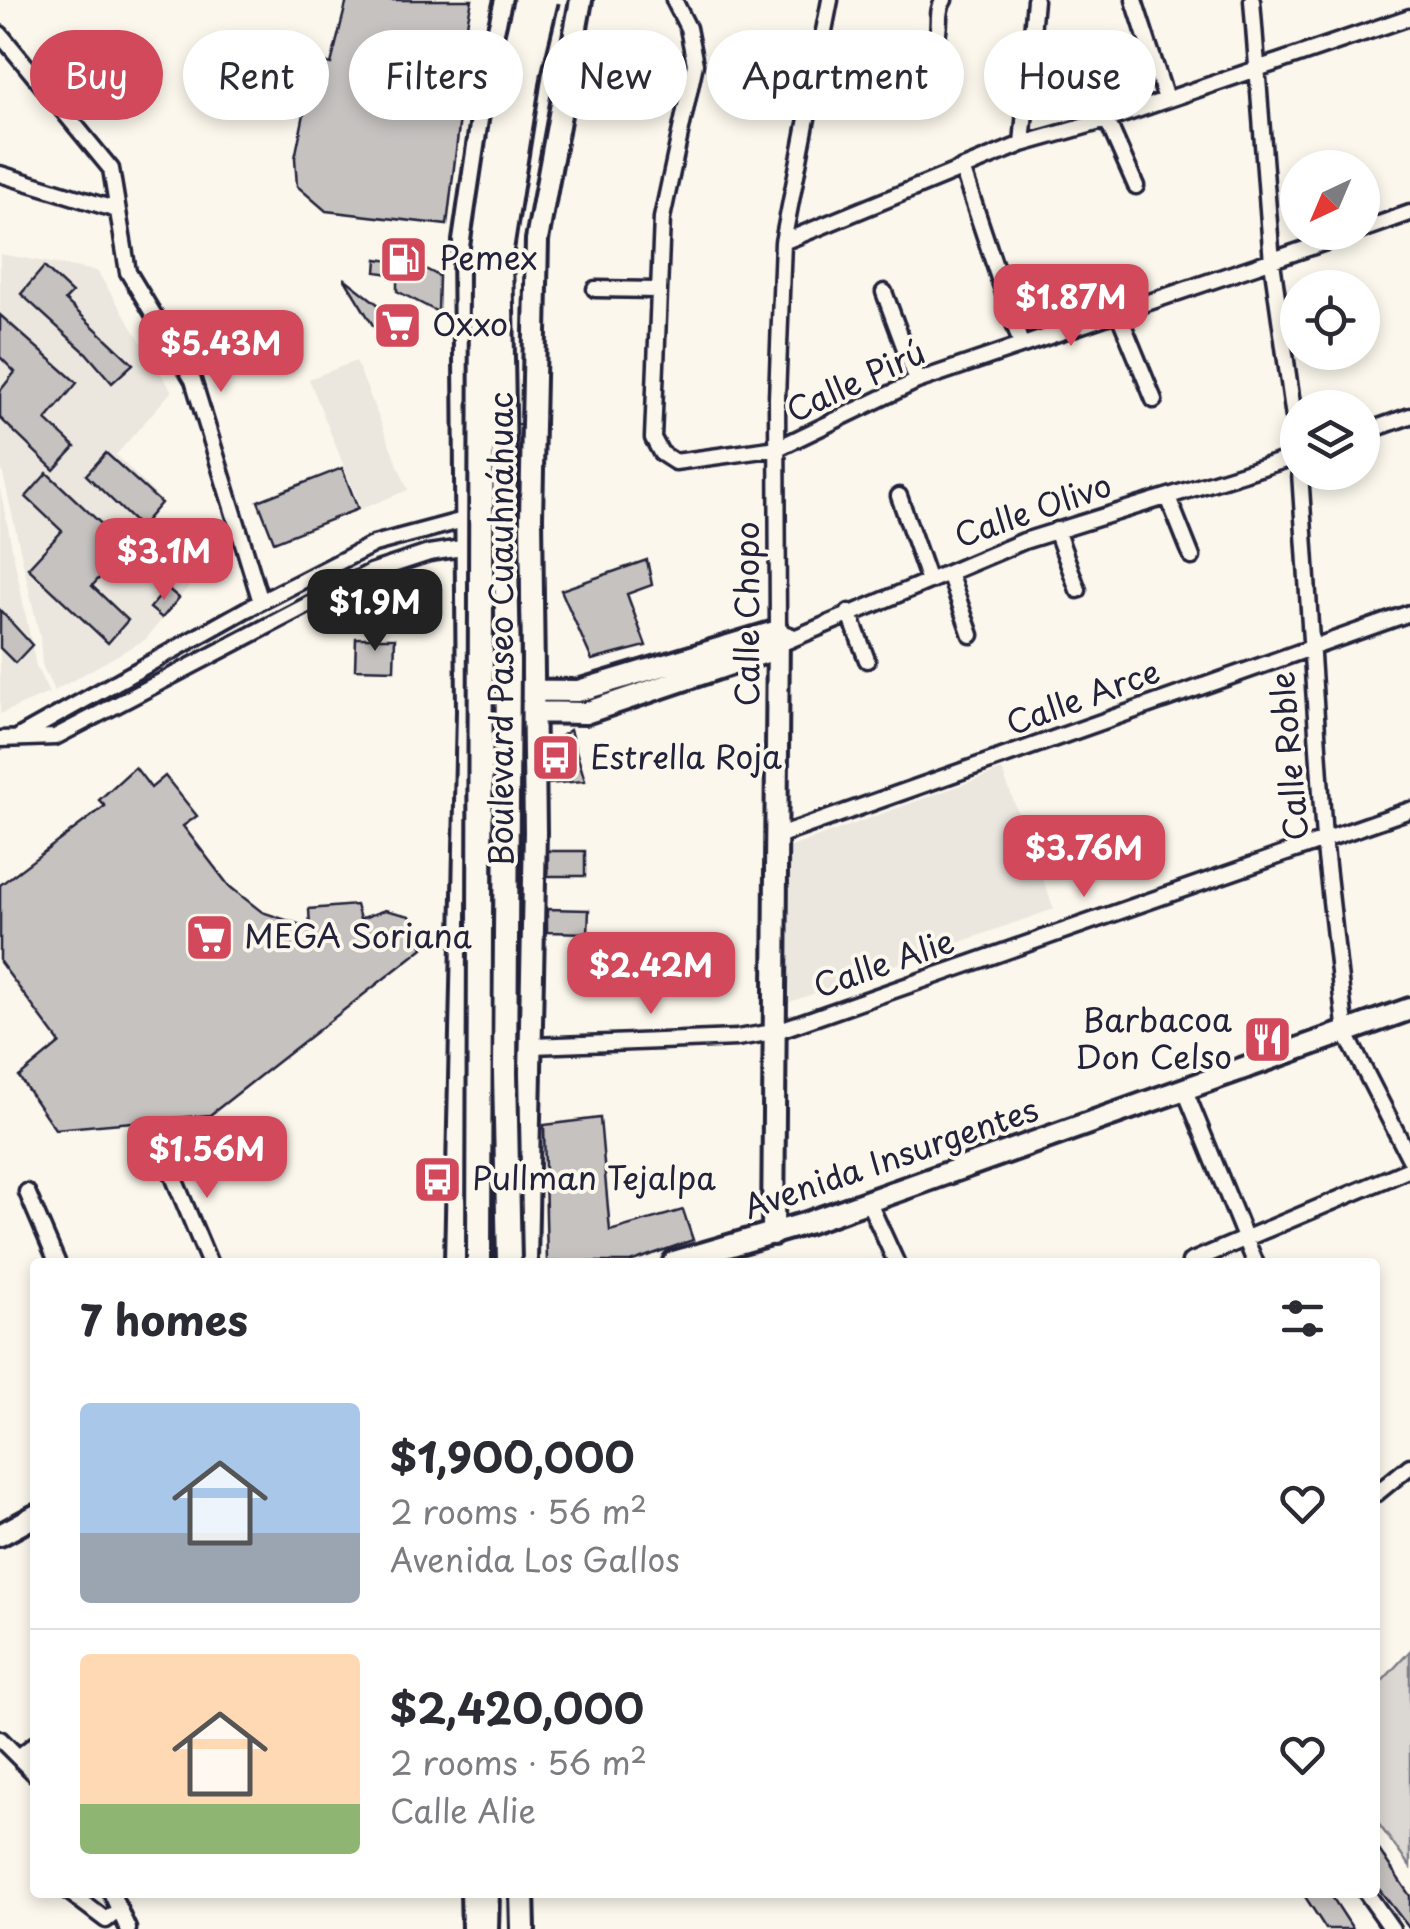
<!DOCTYPE html>
<meta charset="utf-8">
<style>
body{margin:0;font-family:"Playpen Sans",sans-serif;background:#f2f2f3;color:#2b2b33;height:100vh;display:flex;flex-direction:column;font-size:38px;white-space:nowrap}
*{box-sizing:border-box;margin:0}
p{font-size:32px;color:#7c7c81}
.icon{flex:none;width:55px;height:55px;fill:none;stroke:currentColor;stroke-width:2;stroke-linecap:round;stroke-linejoin:round}
.map{position:relative;flex:1;overflow:hidden}
.details{position:absolute;left:30px;top:1258px;width:1350px;height:640px;display:flex;flex-direction:column;background:#fff;border-radius:10px;box-shadow:0 5px 15px #0003}
.details>*{flex:none}
.banner{position:absolute;left:30px;top:30px;width:1350px;height:90px;display:flex;gap:20px}
.needle{width:65px;rotate:224deg}
.fabs{position:absolute;left:1280px;top:150px;display:grid;gap:20px}
.fabs a{display:grid;place-items:center;width:100px;height:100px;border-radius:50%;background:#fff;box-shadow:0 5px 15px #0003;font-size:50px}
.price{position:absolute;translate:-50% -85px;padding:0 22px;border-radius:20px;background:#d1495b;color:#fff;font-size:32px;line-height:65px;filter:drop-shadow(0 2px 5px #0008)}
.price::after{content:'';position:absolute;left:50%;top:60px;width:30px;height:22px;margin-left:-15px;background:inherit;clip-path:polygon(0 0,100% 0,50% 100%)}
.price.current{background:#222;color:#fff}
ul{padding:0;list-style:none}
li{display:flex;align-items:center;gap:30px;height:250px;padding:0 50px}
li+li{border-top:2px solid #e1e1e2}
li span{display:grid;place-items:center;flex:none;width:280px;height:200px;border-radius:10px;color:#555}
li>.icon{margin-inline-start:auto}
span .icon{width:120px;height:120px;fill:#fffc;stroke-width:1}
li b{font-size:42px}
h2{display:flex;justify-content:space-between;align-items:center;height:120px;padding:0 50px;font-size:42px}
.chip{padding:0 35px;border-radius:45px;background:#fff;box-shadow:0 5px 15px #0003;font-size:35px;line-height:90px}
.chip.current{background:#d1495b;color:#fff}
.map>svg:first-child{display:block}
</style>
<div class="map">
<svg width="1410" height="1929" viewBox="0 0 1410 1929">
<rect width="100%" height="100%" fill="#fbf7ec"/>
<filter id="ink" filterUnits="userSpaceOnUse"><feTurbulence type="fractalNoise" baseFrequency=".01" numOctaves="2"/><feDisplacementMap in="SourceGraphic" scale="20" xChannelSelector="R" yChannelSelector="G"/><feConvolveMatrix kernelMatrix="1 2 1 2 8 2 1 2 1" color-interpolation-filters="sRGB"/></filter>
<g filter="url(#ink)">
<path fill="#ebe7df" d="M0,254L97,271L172,391L116,455L163,502L148,522L202,570L146,639L54,691L42,665L40,638L0,461Z
M356,361L408,490L361,509L309,379Z
M0,488L36,666L49,693L0,714Z
M1002,770L1054,909L784,1004L788,848Z"/>
<path fill="#dbd8d3" stroke="#7e7d87" stroke-width="2.5" d="M1410,1651V1867L1375,1819V1689Z"/>
<path fill="#c6c2c0" stroke="#22223b" stroke-width="2.5" d="M347,0H472L453,91L463,93L447,225L326,211L297,186L295,158L315,60L331,64Z
M398,255L439,276L438,312L397,291V275L376,272L377,259L398,262Z
M44,267L72,293L65,300L133,364L112,383L86,353L21,294Z
M344,278L411,330L412,341L382,340Z
M0,315L77,383L46,420L75,447L54,470L0,418V391L15,372L0,357Z
M106,453L161,503L140,527L86,475Z
M342,468L358,509L274,542L258,501Z
M47,473L127,548L92,586L128,620L108,643L28,568L62,531L26,497Z
M647,560L652,585L627,594L646,646L592,660L561,590Z
M167,588L179,598L162,618L150,608Z
M0,610L32,645L15,663L0,648Z
M356,638H395L394,670L355,669Z
M570,730L585,781L548,784V745Z
M135,767L151,788L165,776L197,816L183,826L229,886L262,912L310,928L309,909L356,905L360,919L385,910L410,916L423,948L210,1115L55,1129L19,1077L60,1043L0,962V885L105,806L99,800Z
M548,851H585V876H548Z
M547,909L589,910L588,933L547,932Z
M600,1118L610,1231L683,1210L693,1240L630,1262H547L544,1125Z
M1375,1844L1410,1896V1929L1375,1884Z
M1302,1892H1329L1353,1929H1326Z"/>
<g fill="none" stroke-linecap="round" stroke-linejoin="round">
<defs>
<path id="street" d="M674,0L688,28L695,64L662,218L653,438L661,453L675,462L778,448L917,381L1355,232
M1134,0L1166,99
M1252,0L1272,262L1298,446
M0,34L111,169L128,272L193,380L261,602
M815,68C839,68 925,64 936,39C942,26 935,12 944,0
M1107,120L1136,186
M1022,144L1035,0
M962,168L1021,344
M0,174L117,210
M1362,230L1410,213
M783,242L1022,144L1107,120L1410,17
M595,289L657,290
M884,292L917,381
M1117,310L1154,400
M1362,433L1410,416
M1300,472L1324,839L1346,1034L1410,1159
M899,496L929,581
M1168,497L1192,557
M1056,530L1078,590
M949,573L971,635
M849,612L867,660
M792,636L778,631L777,398L783,242L830,0
M787,641L1024,541L1298,456
M20,736L247,609L374,544L471,518
M0,739L55,737L371,572L429,553L475,546
M775,837L1410,613
M533,1046L737,1038L774,1032L1410,810
M1184,1088L1255,1262
M165,1157L209,1262
M27,1192L57,1262
M868,1201L896,1262
M1190,1262L1410,1169
M1375,1489L1377,1493L1410,1466
M0,1739L35,1774
M21,1755L35,1744
M69,1892L106,1920L120,1909
M111,1892L128,1929
M1366,1892L1392,1929"/>
<path id="secondary" d="M468,690L578,691L778,631L773,1234
M468,711L585,713L778,648
M456,1262L468,711L464,241L489,71L506,0
M526,1262L535,832L531,517L537,240L581,0
M674,1262L807,1223L1410,1009
M0,1535L35,1516
M472,1892L473,1929"/>
<path id="primary" d="M522,1892L523,1929
M486,1929L487,1892"/>
</defs>
<use href="#street" stroke="#22223b" stroke-width="21"/>
<use href="#secondary" stroke="#22223b" stroke-width="28"/>
<use href="#primary" stroke="#22223b" stroke-width="30"/>
<use href="#street" stroke="#fbf7ec" stroke-width="14"/>
<use href="#secondary" stroke="#fbf7ec" stroke-width="20"/>
<use href="#primary" stroke="#fbf7ec" stroke-width="22"/>
<defs>
<path id="primary-bridge" d="M479,1262L482,255L510,68L526,0
M509,1262L505,1073L508,663L500,256L529,71L546,0"/>
</defs>
<use href="#primary-bridge" stroke="#22223b" stroke-width="30" stroke-linecap="butt"/>
<use href="#primary-bridge" stroke="#fbf7ec" stroke-width="22"/>
</g>
</g>
<defs>
<symbol id="fuel-square" viewBox="-11 -11 22 22"><rect x="-9" y="-9" width="18" height="18" rx="4" fill="#d1495b" stroke="#fbf7ec"/><path d="M-5.5-6h7V0h2V4h1.3V-2.5L3-4.5l.8-.8L6-3V5H2.5V1h-1V6h-7ZM-4.2-4.7v3.2H.2V-4.7Z" fill="#fff"/></symbol>
<symbol id="supermarket-square" viewBox="-11 -11 22 22"><rect x="-9" y="-9" width="18" height="18" rx="4" fill="#d1495b" stroke="#fbf7ec"/><path d="M-6-5.5h2.5l.6 2H6L4.5 2H-2.5L-4.4-4H-6ZM-1.5 3.2a1.3 1.3 0 1 0 .1 0ZM3 3.2a1.3 1.3 0 1 0 .1 0Z" fill="#fff"/></symbol>
<symbol id="bus-square" viewBox="-11 -11 22 22"><rect x="-9" y="-9" width="18" height="18" rx="4" fill="#d1495b" stroke="#fbf7ec"/><path d="M-5-6H5V4H4V6H2V4H-2V6H-4V4H-5ZM-3.5-4V0h7V-4ZM-3.5 1.2v1.5H-2V1.2ZM2 1.2v1.5H3.5V1.2Z" fill="#fff"/></symbol>
<symbol id="restaurant-square" viewBox="-11 -11 22 22"><rect x="-9" y="-9" width="18" height="18" rx="4" fill="#d1495b" stroke="#fbf7ec"/><path d="M-5-6h1v4h1v-4h1v4h1v-4h1v5L-1.5 .5V6h-2V.5L-5-1ZM5-6V6H3V1.5H1.5Q1.5-4 5-6Z" fill="#fff"/></symbol>
</defs>
<g fill-rule="evenodd">
<use href="#fuel-square" x="376" y="232" width="55" height="55"/>
<use href="#supermarket-square" x="370" y="298" width="55" height="55"/>
<use href="#bus-square" x="528" y="730" width="55" height="55"/>
<use href="#supermarket-square" x="182" y="910" width="55" height="55"/>
<use href="#restaurant-square" x="1240" y="1012" width="55" height="55"/>
<use href="#bus-square" x="410" y="1152" width="55" height="55"/>
</g>
<g text-anchor="middle" stroke-width="8" stroke-linejoin="round" paint-order="stroke">
<g font-size="32" fill="#22223b" stroke="#fbf7ec" text-anchor="start">
<text x="439" y="270">Pemex</text>
<text x="432" y="336">Oxxo</text>
<text x="590" y="769">Estrella Roja</text>
<text x="244" y="948">MEGA Soriana</text>
<text x="1232" y="1032" text-anchor="end">Barbacoa<tspan x="1232" dy="37">Don Celso</tspan></text>
<text x="472" y="1190">Pullman Tejalpa</text>
</g>
<g font-size="32" fill="#22223b" stroke="#fbf7ec">
<text transform="translate(856 382) rotate(-25)" y="11">Calle Pirú</text>
<text transform="translate(1033 511) rotate(-19)" y="11">Calle Olivo</text>
<text transform="translate(748 614) rotate(-90)" y="11">Calle Chopo</text>
<text transform="translate(502 629) rotate(-90)" y="11">Boulevard Paseo Cuauhnáhuac</text>
<text transform="translate(1083 698) rotate(-20)" y="11">Calle Arce</text>
<text transform="translate(1290 756) rotate(-95)" y="11">Calle Roble</text>
<text transform="translate(884 964) rotate(-19)" y="11">Calle Alie</text>
<text transform="translate(891 1159) rotate(-19)" y="11">Avenida Insurgentes</text>
</g>
</g>
</svg>
<div class="fabs">
<a><svg class="needle" viewBox="-14 -14 28 28"><path d="M0-13l5 13h-10z" fill="#e53935"/><path d="M0 13l5-13h-10z" fill="#7c7c81"/></svg></a>
<a><svg class="icon" aria-label="locate" viewBox="0 0 24 24"><circle cx="12" cy="12" r="6"/><path d="M12 2v4M12 18v4M2 12h4M18 12h4"/></svg></a>
<a><svg class="icon" aria-label="layers" viewBox="0 0 24 24"><path d="M12 4l9 5-9 5-9-5zM3 14l9 5 9-5"/></svg></a>
</div>
<b class="price" style="left:1071px;top:349px">$1.87M</b>
<b class="price" style="left:221px;top:395px">$5.43M</b>
<b class="price" style="left:164px;top:603px">$3.1M</b>
<b class="price current" style="left:375px;top:654px">$1.9M</b>
<b class="price" style="left:1084px;top:900px">$3.76M</b>
<b class="price" style="left:651px;top:1017px">$2.42M</b>
<b class="price" style="left:207px;top:1201px">$1.56M</b>
<div class="banner">
<a class="chip current">Buy</a>
<a class="chip">Rent</a>
<a class="chip">Filters</a>
<a class="chip">New</a>
<a class="chip">Apartment</a>
<a class="chip">House</a>
</div>
<section class="details">
<h2>7 homes<svg class="icon" aria-label="filters" viewBox="0 0 24 24"><path d="M4 7h16M4 17h16"/><circle cx="9" cy="7" r="2"/><circle cx="15" cy="17" r="2"/></svg></h2>
<ul>
<li><span style="background:linear-gradient(#a9c7e8 65%,#9aa5b1 0)"><svg class="icon" aria-label="home" viewBox="0 0 24 24"><path d="M3 11l9-7 9 7M6 9v11h12V9"/></svg></span><div><b>$1,900,000</b><p>2 rooms · 56 m²</p><p>Avenida Los Gallos</p></div><svg class="icon" aria-label="heart" viewBox="0 0 24 24"><path d="M12 20l-8-8c-3-5 5-10 8-4 3-6 11-1 8 4z"/></svg></li>
<li><span style="background:linear-gradient(#ffd9b3 75%,#8fb573 0)"><svg class="icon" aria-label="home" viewBox="0 0 24 24"><path d="M3 11l9-7 9 7M6 9v11h12V9"/></svg></span><div><b>$2,420,000</b><p>2 rooms · 56 m²</p><p>Calle Alie</p></div><svg class="icon" aria-label="heart" viewBox="0 0 24 24"><path d="M12 20l-8-8c-3-5 5-10 8-4 3-6 11-1 8 4z"/></svg></li>
</ul>
</section>
</div>
